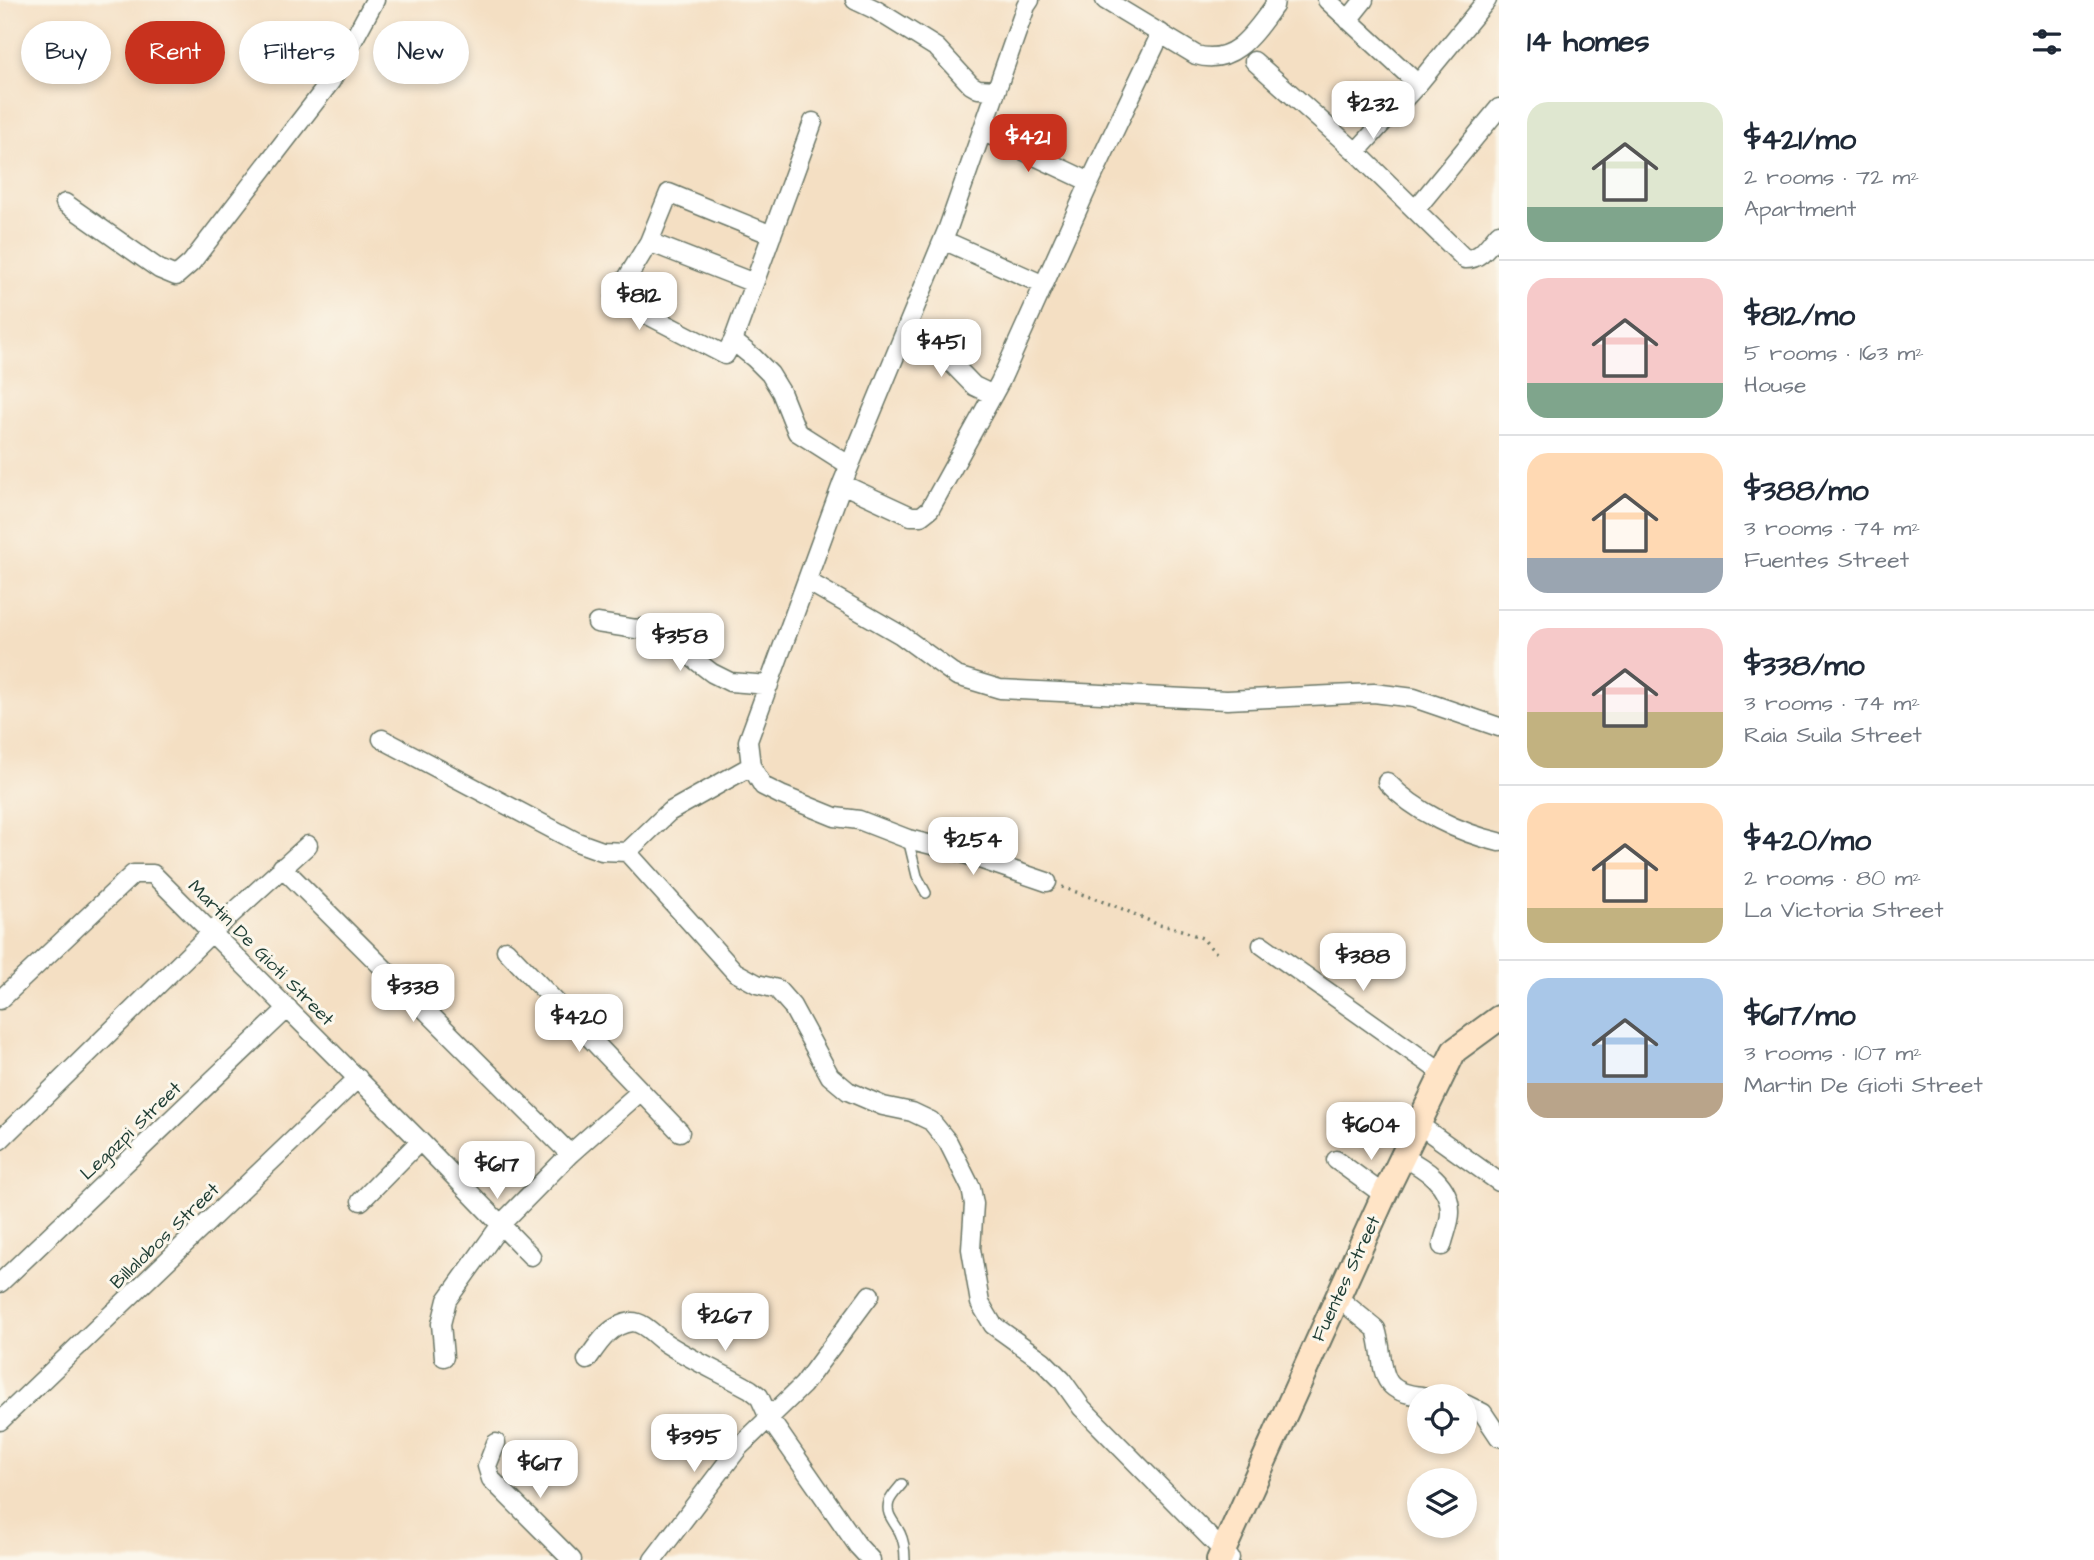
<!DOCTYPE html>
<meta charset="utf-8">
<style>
body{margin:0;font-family:"Architects Daughter",sans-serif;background:#f6f6f7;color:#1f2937;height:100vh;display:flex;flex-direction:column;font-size:26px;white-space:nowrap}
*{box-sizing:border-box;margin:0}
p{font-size:23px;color:#747a83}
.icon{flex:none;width:38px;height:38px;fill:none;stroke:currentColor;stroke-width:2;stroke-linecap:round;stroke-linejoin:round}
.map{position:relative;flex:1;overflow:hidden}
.side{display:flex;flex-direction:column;background:#fff;width:595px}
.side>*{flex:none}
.guide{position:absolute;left:21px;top:21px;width:665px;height:63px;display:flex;gap:14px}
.buttons{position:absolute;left:1407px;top:1384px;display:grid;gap:14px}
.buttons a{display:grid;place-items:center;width:70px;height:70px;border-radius:50%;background:#fff;box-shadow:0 4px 10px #0003;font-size:35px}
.price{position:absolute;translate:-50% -60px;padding:0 16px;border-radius:14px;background:#fff;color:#222;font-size:23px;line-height:46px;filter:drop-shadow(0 2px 4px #0008)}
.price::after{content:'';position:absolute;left:50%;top:42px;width:21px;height:16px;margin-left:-10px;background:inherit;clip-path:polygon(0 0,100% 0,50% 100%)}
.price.on{background:#c8321e;color:#fff}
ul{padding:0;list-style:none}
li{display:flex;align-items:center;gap:21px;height:175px;padding:0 28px}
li+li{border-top:2px solid #e0e1e3}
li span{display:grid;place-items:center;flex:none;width:196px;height:140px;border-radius:21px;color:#555}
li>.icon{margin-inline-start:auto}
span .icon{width:84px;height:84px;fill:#fffc;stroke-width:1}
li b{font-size:30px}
h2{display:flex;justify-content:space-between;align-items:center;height:84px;padding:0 28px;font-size:30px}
.chip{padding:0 24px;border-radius:32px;background:#fff;box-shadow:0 4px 10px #0003;font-size:24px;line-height:63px}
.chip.on{background:#c8321e;color:#fff}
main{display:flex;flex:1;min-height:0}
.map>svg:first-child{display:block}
</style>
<main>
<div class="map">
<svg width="1499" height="1560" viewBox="0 0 1499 1560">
<rect width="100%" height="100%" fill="#fbf7ec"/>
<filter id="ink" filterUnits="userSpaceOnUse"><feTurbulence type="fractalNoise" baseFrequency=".0143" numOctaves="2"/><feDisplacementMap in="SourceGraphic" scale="14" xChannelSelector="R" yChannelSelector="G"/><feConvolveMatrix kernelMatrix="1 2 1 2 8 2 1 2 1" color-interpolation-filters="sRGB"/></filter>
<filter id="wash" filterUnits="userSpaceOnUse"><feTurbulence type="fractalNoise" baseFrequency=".00686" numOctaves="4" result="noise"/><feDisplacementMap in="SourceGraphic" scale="28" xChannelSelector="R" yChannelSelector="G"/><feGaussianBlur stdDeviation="1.57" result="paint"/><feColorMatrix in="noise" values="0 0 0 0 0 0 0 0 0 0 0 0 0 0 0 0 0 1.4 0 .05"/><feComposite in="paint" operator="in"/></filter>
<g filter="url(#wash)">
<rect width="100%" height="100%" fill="#f4dfc3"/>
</g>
<g filter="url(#ink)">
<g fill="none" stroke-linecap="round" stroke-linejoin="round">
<defs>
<path id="lane" d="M908,839L917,876L926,893
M902,1484C898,1489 891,1496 889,1502C885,1515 895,1522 900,1533C904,1541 905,1550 905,1560"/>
<path id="street" d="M855,0L876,10L937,48L971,85L978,89L996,90
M1030,0L1026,6L948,228L842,484L748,741L751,766L763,786L781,795L835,817L859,820L908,839L956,851L1047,882
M1105,0L1196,55C1234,66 1254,33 1274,6L1275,0
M1327,0L1418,84
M1348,20L1364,0
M1254,61L1356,152L1465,259C1481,260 1489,244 1499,233
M813,122L733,341L754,358L770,374L781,392L797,432L849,465
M982,131L1090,182
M1356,152L1418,84L1487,0
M65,203L159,269L176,276L191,263L331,81L375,0
M1415,210L1499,108
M943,240L1044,285
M649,242L615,298L725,355L733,341
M754,283L649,242L669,193L772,235
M905,332L940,351L974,386L993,395
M842,484L911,516H921L930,509L1000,382L1090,182L1161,33
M807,581L901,635L957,676L1000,689L1227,700L1374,693L1414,698L1499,727
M597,623L636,629L650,627L666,631L681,649L712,673L730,682L769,685
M382,739L577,842L602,851L627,852L669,812L751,766
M1387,782C1415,812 1460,833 1499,842
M627,852L735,972L757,984L777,989L792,1006L830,1076L848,1091L883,1106L912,1112L931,1121L948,1142L971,1188L974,1204L971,1249L980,1303L993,1325L1043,1361L1062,1380L1082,1408L1230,1558
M282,867L570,1154
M1262,945L1442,1073
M506,950L680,1132
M0,1000L133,874H153L420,1141L531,1256
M1418,1124L1499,1182
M0,1140L213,931L308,845
M1402,1156C1424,1168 1451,1184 1450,1213C1450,1223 1444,1236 1442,1246
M1336,1160L1384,1195
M361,1201L420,1141
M0,1283L288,1008
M1337,1297L1376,1329C1387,1364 1373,1392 1422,1396
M444,1357L441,1324L447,1300L502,1223L570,1154L641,1091
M587,1360C598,1344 610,1324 632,1322C644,1322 654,1335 664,1342C691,1360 722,1373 750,1389L759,1396L769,1418L858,1546L871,1560
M1465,1404L1483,1413L1499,1437
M0,1421L358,1078
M496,1443L487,1466L491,1479L572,1560
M653,1560L739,1447L803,1385L870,1295"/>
<path id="secondary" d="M1219,1560L1384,1195L1454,1051L1499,1018"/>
</defs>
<use href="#lane" stroke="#6a7666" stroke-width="12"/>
<use href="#street" stroke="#6a7666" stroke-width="21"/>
<use href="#secondary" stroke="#6a7666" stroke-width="28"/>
<path stroke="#6a7666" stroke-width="3.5" stroke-dasharray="2 5" stroke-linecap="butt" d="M1062,887L1118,907L1159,925L1176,928L1202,938L1218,955"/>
<use href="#lane" stroke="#fff" stroke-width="9"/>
<use href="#street" stroke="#fff" stroke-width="18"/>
<use href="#secondary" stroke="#ffe4c6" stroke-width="24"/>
</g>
</g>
<g text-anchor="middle" stroke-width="6" stroke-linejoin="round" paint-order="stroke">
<g font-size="19" fill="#1f3d34" stroke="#fbf7ec">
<text transform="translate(262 952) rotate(45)" y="7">Martin De Gioti Street</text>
<text transform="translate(130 1130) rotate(-44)" y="7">Legazpi Street</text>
<text transform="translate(164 1235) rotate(-44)" y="7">Billalobos Street</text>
<text transform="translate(1345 1278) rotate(-65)" y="7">Fuentes Street</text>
</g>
</g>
</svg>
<div class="buttons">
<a><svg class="icon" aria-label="locate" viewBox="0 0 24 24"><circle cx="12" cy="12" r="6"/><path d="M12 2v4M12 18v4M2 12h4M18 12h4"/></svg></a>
<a><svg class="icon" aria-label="layers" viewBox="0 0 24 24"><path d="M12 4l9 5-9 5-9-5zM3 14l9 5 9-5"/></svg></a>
</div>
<b class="price" style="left:1373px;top:141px">$232</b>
<b class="price on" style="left:1028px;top:174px">$421</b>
<b class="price" style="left:639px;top:332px">$812</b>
<b class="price" style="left:941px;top:379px">$451</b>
<b class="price" style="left:680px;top:673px">$358</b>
<b class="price" style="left:973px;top:877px">$254</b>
<b class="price" style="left:1363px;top:993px">$388</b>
<b class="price" style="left:413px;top:1024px">$338</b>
<b class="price" style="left:579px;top:1054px">$420</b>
<b class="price" style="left:1371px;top:1162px">$604</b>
<b class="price" style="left:497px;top:1201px">$617</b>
<b class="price" style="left:725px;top:1353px">$267</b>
<b class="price" style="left:694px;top:1474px">$395</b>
<b class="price" style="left:540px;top:1500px">$617</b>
<div class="guide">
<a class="chip">Buy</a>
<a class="chip on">Rent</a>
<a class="chip">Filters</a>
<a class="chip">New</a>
</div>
</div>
<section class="side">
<h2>14 homes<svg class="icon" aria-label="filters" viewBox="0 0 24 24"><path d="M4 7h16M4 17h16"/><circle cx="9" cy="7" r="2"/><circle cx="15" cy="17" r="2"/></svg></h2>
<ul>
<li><span style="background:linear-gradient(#dfe7d0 75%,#7fa58c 0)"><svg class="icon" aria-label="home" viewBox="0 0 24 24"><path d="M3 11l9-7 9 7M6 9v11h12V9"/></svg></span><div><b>$421/mo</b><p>2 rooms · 72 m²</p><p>Apartment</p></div></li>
<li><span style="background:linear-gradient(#f6c9c9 75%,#7fa58c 0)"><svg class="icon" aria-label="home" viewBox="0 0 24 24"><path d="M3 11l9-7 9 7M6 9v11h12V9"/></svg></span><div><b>$812/mo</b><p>5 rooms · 163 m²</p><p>House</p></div></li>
<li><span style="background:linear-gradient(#ffd9b3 75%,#9aa5b1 0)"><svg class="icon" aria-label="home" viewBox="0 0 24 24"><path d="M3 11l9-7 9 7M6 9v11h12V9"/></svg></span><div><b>$388/mo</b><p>3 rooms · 74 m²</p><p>Fuentes Street</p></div></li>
<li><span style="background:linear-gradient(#f6c9c9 60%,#c2b280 0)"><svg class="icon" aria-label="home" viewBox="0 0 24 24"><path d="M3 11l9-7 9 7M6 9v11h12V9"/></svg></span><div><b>$338/mo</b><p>3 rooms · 74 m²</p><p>Raia Suila Street</p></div></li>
<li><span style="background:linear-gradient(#ffd9b3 75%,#c2b280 0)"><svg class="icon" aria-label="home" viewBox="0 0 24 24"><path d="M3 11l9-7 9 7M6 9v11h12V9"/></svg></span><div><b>$420/mo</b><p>2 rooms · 80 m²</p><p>La Victoria Street</p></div></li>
<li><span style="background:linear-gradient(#a9c7e8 75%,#b9a48a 0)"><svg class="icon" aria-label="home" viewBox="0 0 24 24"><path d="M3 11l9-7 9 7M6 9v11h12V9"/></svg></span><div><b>$617/mo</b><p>3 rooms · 107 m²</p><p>Martin De Gioti Street</p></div></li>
</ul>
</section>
</main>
